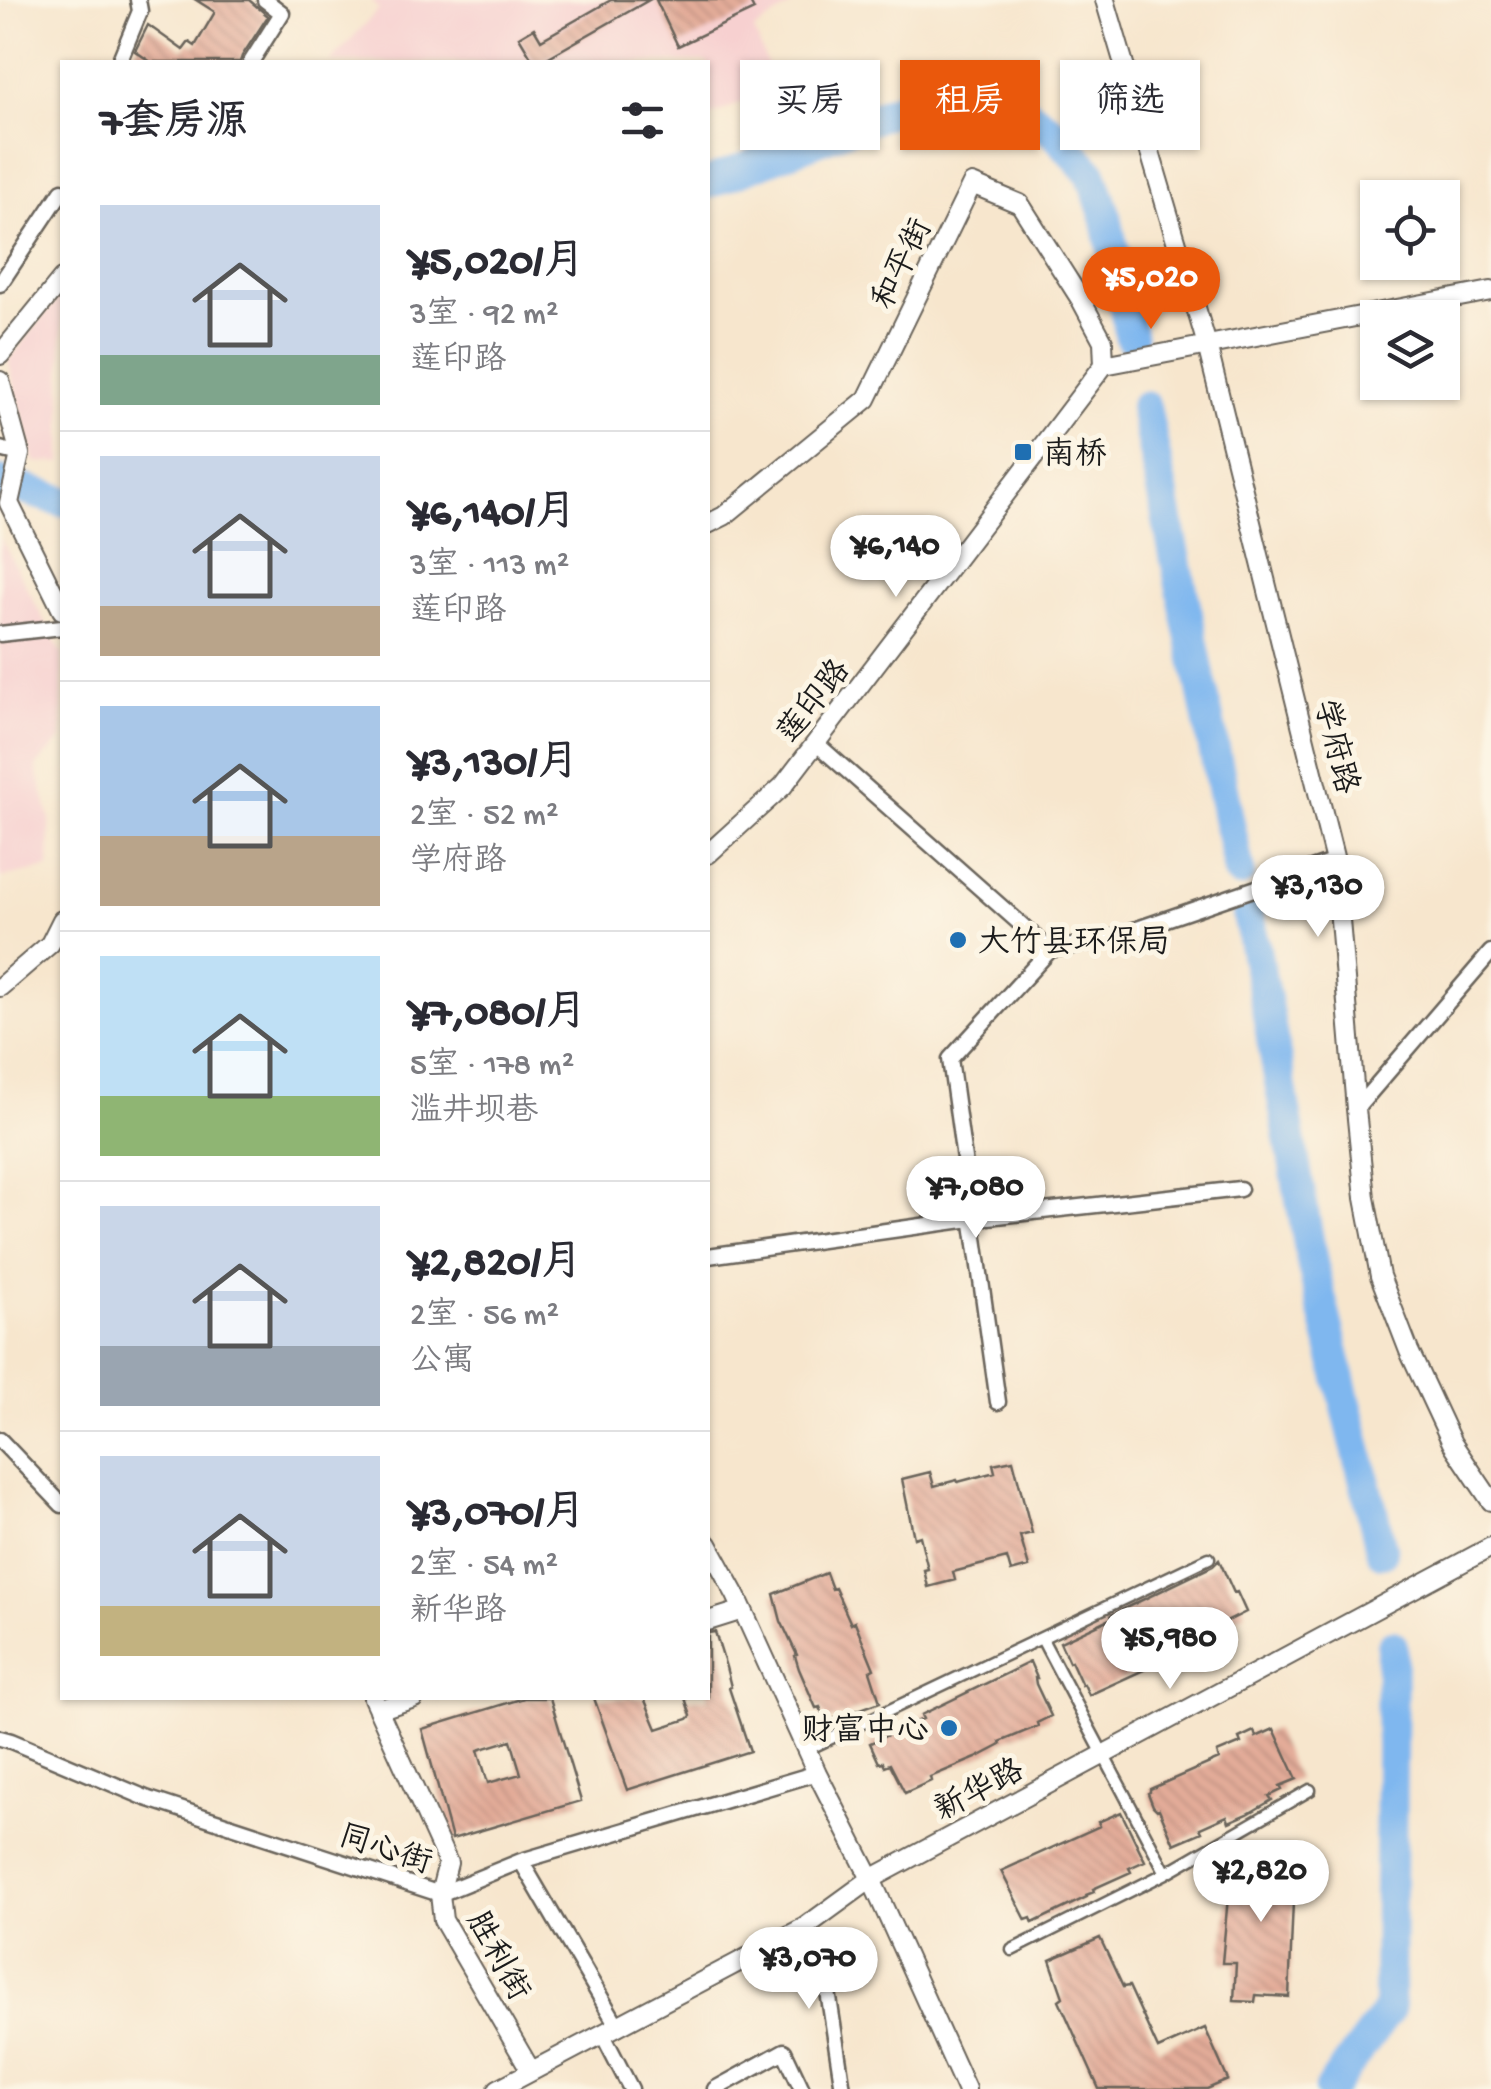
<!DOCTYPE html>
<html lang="zh">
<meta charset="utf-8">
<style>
body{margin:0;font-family:"Gochi Hand","LXGW WenKai TC",sans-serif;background:#f7f7f7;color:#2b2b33;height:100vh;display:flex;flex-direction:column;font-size:38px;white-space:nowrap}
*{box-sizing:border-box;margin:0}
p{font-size:32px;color:#7c7c81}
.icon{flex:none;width:55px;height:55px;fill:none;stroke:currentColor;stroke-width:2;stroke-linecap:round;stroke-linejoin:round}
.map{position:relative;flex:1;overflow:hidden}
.drawer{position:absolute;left:60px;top:60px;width:650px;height:1640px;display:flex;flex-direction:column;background:#fff;border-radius:0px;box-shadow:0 2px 8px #0004}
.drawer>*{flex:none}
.guide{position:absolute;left:740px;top:60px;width:600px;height:90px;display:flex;gap:20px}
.buttons{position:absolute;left:1360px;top:180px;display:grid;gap:20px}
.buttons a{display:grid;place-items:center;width:100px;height:100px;border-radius:0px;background:#fff;box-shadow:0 2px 8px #0004;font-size:50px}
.price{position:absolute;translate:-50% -85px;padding:0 22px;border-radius:35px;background:#fff;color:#222;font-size:32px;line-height:65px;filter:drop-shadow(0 2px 5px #0008)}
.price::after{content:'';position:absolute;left:50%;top:60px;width:30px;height:22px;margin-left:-15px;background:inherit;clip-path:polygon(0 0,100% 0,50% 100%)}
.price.active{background:#ea580c;color:#fff}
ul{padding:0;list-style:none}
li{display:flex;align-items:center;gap:30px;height:250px;padding:0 40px}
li+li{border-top:2px solid #e1e1e2}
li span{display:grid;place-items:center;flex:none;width:280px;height:200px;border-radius:0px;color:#555}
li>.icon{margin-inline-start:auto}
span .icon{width:120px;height:120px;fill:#fffc;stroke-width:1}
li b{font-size:42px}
h2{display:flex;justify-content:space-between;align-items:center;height:120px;padding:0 40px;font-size:42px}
.pill{padding:0 35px;border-radius:0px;background:#fff;box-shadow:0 2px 8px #0004;font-size:35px;line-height:90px}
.pill.active{background:#ea580c;color:#fff}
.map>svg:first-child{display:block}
</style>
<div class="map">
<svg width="1491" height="2089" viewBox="0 0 1491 2089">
<defs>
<pattern id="building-back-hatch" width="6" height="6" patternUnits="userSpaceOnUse" patternTransform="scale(2.5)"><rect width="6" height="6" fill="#e3ac99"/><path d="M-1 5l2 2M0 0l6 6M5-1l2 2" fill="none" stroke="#c29383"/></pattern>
</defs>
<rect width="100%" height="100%" fill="#fcf5e5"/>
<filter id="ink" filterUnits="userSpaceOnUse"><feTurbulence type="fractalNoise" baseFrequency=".01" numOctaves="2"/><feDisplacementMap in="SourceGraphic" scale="20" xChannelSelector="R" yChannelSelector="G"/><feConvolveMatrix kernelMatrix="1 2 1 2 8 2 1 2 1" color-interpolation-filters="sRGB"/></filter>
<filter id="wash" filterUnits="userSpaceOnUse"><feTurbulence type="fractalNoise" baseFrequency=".0048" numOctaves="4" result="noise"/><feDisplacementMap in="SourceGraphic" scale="40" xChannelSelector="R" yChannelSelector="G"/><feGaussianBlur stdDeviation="2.25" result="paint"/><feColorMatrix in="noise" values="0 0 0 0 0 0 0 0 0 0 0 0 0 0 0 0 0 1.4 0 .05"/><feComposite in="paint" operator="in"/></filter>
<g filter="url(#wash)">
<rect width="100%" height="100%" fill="#f7e6cd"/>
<path fill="#f7d0d0" d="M371,0H800L754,30L776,88L708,117V62H330L379,9Z
M62,294V463L35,462L8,361Z
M0,537L62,654V739L36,766L50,819L49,868L0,878Z"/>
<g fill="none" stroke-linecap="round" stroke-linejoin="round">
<path stroke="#7fb7ef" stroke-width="32" d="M708,183L926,97L1015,104L1055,133L1091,173L1106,217L1131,338
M1145,407L1239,872
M0,482L62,501
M1248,914L1266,1004L1313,1267L1382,1552
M1330,2089L1389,2009L1392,1646"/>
</g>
<g id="blocks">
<path fill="url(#building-back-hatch)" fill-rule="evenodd" d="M196,0H249L268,16L242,56L240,62H151L135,51L148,25L183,50L189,42L195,46L215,12Z
M611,0H649L540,62H534L519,37L534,28L541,40Z
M656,0H749L754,10L678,46Z
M1013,1460L1032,1533L1020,1536L1029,1567L1011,1572L1007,1558L953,1572L955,1580L928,1587L924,1570L928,1569L920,1536L914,1538L902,1479L930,1472L934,1486L957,1480L958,1482L995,1472L993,1464Z
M1219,1560L1234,1593L1237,1592L1246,1612L1226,1622L1225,1627L1193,1641L1192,1639L1185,1642L1182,1637L1144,1654L1147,1661L1141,1664L1144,1670L1089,1695L1084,1684L1082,1685L1071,1661L1069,1662L1060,1642L1112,1618L1111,1615L1213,1566Z
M826,1573L832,1589L835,1588L851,1624L855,1622L874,1669L870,1671L880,1702L826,1722L820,1707L816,1708L799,1669L795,1656L797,1655L781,1621L774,1594Z
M715,1632L726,1667L731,1687L729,1688L750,1751L627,1790L594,1698H644L657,1729L688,1719L691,1716L685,1698H708V1633Z
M1030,1662L1037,1678H1035L1036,1684L1051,1716L1037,1723L1038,1726L1000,1742L1001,1745L976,1758L930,1777L931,1781L905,1793L890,1764L885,1766L883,1762L879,1763L870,1743L923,1719L921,1715Z
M524,1698H550L581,1801L452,1839L422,1729ZM511,1740L521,1774L488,1783L478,1750Z
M1274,1729L1297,1779L1280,1786L1282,1790L1269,1796L1272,1800L1248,1814L1229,1822L1227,1816L1200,1828L1202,1832L1174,1844L1159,1809L1157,1810L1153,1806L1148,1793L1150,1792V1789L1219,1759L1217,1753L1241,1743L1239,1738L1254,1731L1256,1737Z
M1121,1812L1145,1861L1129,1868L1131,1872L1093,1889L1094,1892L1086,1895L1087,1897L1033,1923L1031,1918L1026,1920L1001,1871L1100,1826L1098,1822Z
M1273,1852L1295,1853L1289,1997L1256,1995L1255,2002L1234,2001L1236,1963H1222L1230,1875L1237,1876L1239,1854L1273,1856Z
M1100,1938L1123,1987L1129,1986L1158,2049L1205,2028L1228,2080L1207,2089H1099L1059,2000L1063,1997L1050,1960Z"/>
</g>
</g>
<g filter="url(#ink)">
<use href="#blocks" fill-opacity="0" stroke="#69635a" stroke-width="2.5"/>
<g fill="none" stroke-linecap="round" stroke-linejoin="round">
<defs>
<path id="pedestrian" d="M1042,1639L1166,1873L1310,1790
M806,1750L1209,1558
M1012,1950L1166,1873"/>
<path id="minor" d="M119,62L140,11L138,0
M251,62L282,13L265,0
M0,284L62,191
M0,449L20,454
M0,634L62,627
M817,744L1050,950
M1356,1109L1491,952
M708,1256L971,1219L1240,1189
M998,1402L950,1059L1050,950L1105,940L1335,861
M0,1440L62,1505
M0,1738L11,1741L146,1798L440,1894L521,1861L817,1773
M521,1861L618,2027
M805,1927L825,1972L843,2089
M603,2035L631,2089
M715,2089L784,2051L802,2089"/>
<path id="tertiary" d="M1105,0L1207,345L1335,861L1356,1109L1365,1198L1380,1276L1409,1351L1452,1443L1491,1501
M0,355L62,279
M0,381L20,454L9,503L62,610
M708,524L724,516L867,399L972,184L1020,204L1081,300L1103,341L1104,365
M708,854L783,786L1104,365L1491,291
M0,987L50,944L62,920
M708,1544L736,1595L817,1773L871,1879L966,2089
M708,1621L743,1610
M373,1698L448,1863L440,1894L443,1920L531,2071
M378,1710L414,1698
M498,2089L805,1927L871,1879L1491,1547"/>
</defs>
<use href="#pedestrian" stroke="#69635a" stroke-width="15"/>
<use href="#minor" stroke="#69635a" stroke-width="19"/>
<use href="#tertiary" stroke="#69635a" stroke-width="22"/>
<use href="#pedestrian" stroke="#fff" stroke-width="10"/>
<use href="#minor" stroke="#fff" stroke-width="14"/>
<use href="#tertiary" stroke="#fff" stroke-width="18"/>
</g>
</g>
<g fill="#1f6fb2" stroke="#fcf5e5" stroke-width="4">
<rect x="1013" y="442" width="20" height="20" rx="5"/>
<circle cx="958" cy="940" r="10"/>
<circle cx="949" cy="1728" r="10"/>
</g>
<g text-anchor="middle" stroke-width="10" stroke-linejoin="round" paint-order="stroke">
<g font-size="32" fill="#1c1c1c" stroke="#fcf5e5">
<text transform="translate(900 263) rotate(-64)" y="11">和平街</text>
<text transform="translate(812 700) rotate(-52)" y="11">莲印路</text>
<text transform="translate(1338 746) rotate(76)" y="11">学府路</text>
<text transform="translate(978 1788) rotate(-28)" y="11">新华路</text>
<text transform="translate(386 1847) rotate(18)" y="11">同心街</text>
<text transform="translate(500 1955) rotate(61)" y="11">胜利街</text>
</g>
<g font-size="32" fill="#1c1c1c" stroke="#fcf5e5" text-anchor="start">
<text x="1043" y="463">南桥</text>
<text x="978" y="951">大竹县环保局</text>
<text x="929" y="1739" text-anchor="end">财富中心</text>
</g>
</g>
</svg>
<div class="buttons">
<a><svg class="icon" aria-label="locate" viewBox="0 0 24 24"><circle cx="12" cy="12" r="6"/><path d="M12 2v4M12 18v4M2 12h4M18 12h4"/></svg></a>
<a><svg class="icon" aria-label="layers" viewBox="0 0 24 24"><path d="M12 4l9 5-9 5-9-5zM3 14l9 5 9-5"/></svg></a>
</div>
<b class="price active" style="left:1151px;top:332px">¥5,020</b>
<b class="price" style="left:896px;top:600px">¥6,140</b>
<b class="price" style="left:1318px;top:940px">¥3,130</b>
<b class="price" style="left:976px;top:1241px">¥7,080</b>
<b class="price" style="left:1170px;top:1692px">¥5,980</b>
<b class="price" style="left:1261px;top:1925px">¥2,820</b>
<b class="price" style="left:809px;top:2012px">¥3,070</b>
<div class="guide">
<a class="pill">买房</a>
<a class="pill active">租房</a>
<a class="pill">筛选</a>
</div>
<section class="drawer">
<h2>7套房源<svg class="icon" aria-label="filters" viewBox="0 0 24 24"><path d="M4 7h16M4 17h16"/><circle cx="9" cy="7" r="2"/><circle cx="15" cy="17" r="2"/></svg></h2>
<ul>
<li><span style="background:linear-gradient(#c9d6e8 75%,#7fa58c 0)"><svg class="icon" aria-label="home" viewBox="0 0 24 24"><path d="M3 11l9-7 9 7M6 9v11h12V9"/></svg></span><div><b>¥5,020/月</b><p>3室 · 92 m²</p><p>莲印路</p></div></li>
<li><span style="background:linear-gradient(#c9d6e8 75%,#b9a48a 0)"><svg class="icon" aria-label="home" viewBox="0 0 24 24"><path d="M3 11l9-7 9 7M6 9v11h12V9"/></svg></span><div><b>¥6,140/月</b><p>3室 · 113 m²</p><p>莲印路</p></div></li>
<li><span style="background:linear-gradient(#a9c7e8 65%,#b9a48a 0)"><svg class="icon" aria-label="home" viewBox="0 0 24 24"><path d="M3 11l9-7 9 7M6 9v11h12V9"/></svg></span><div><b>¥3,130/月</b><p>2室 · 52 m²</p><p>学府路</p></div></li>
<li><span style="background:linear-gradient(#bfe0f5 70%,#8fb573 0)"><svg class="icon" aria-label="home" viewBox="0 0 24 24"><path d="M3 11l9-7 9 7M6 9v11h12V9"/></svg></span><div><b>¥7,080/月</b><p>5室 · 178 m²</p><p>滥井坝巷</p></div></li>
<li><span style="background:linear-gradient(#c9d6e8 70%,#9aa5b1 0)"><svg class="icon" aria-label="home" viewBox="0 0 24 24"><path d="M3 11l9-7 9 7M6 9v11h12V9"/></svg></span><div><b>¥2,820/月</b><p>2室 · 56 m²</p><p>公寓</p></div></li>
<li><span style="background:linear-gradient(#c9d6e8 75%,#c2b280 0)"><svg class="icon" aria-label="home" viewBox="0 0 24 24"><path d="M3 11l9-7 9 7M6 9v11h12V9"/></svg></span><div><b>¥3,070/月</b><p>2室 · 54 m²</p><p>新华路</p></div></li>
</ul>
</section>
</div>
